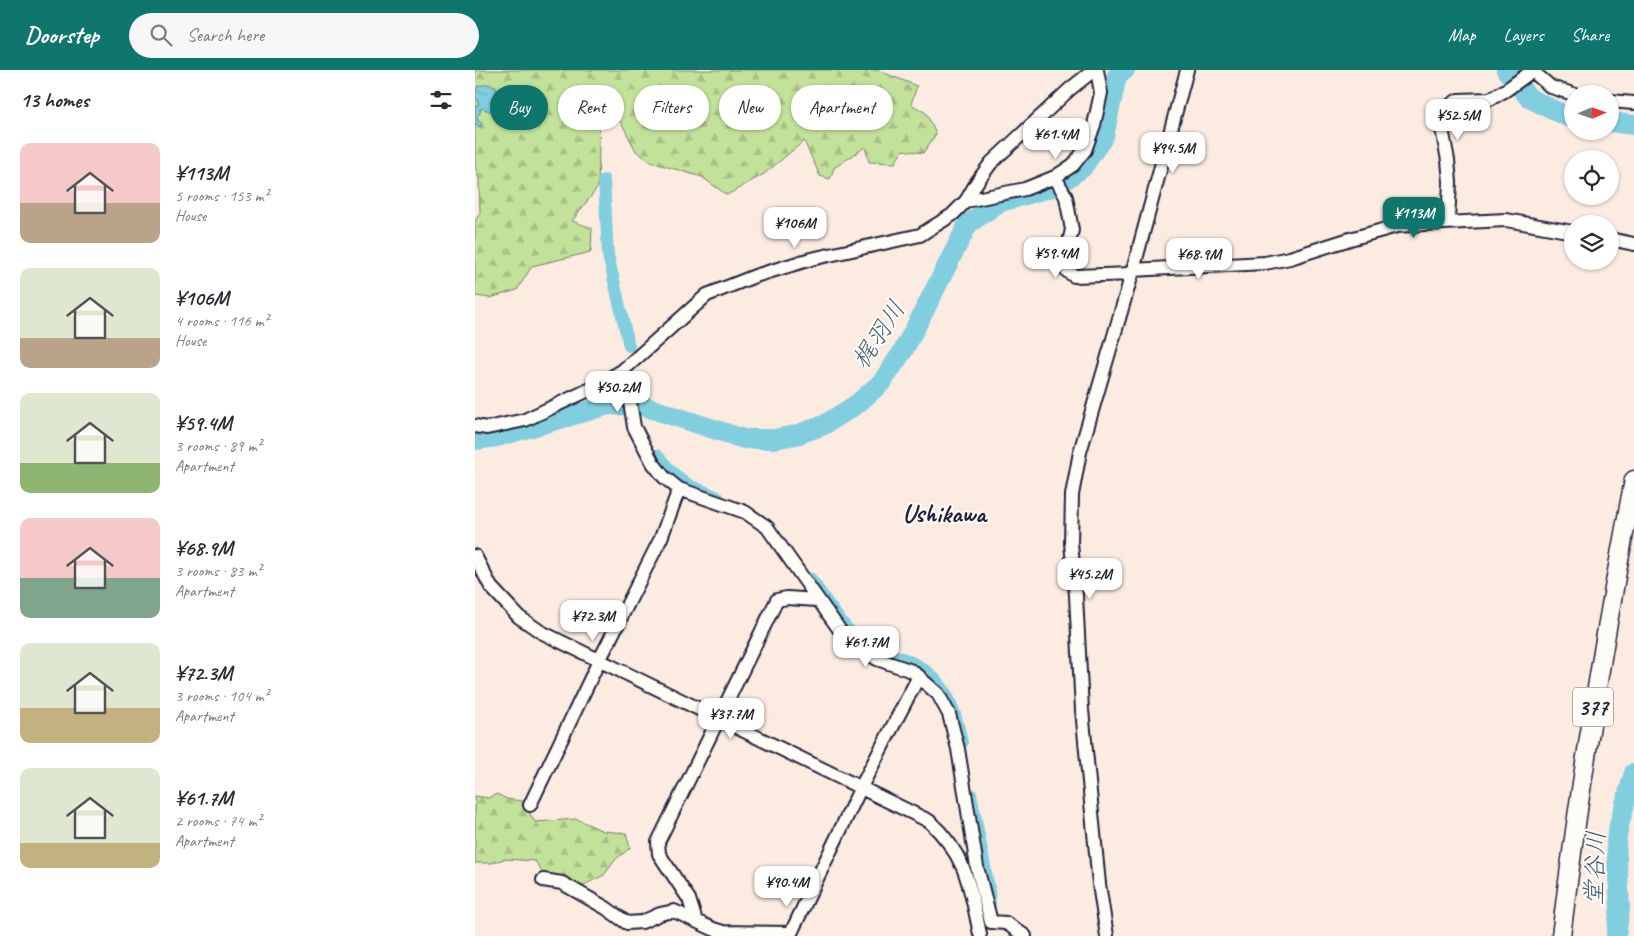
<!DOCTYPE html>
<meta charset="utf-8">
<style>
body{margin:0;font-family:Caveat,"Klee One",sans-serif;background:#f7f7f7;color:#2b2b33;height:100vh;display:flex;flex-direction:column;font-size:19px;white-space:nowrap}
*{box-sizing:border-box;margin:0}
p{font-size:16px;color:#7c7c81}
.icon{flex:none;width:28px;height:28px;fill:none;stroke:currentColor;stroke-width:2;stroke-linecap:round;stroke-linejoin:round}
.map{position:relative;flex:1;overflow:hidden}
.sheet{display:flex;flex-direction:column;background:#fff;width:475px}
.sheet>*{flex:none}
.top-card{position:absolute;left:15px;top:15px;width:475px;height:45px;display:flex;gap:10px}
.needle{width:32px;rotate:88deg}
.tools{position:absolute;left:1089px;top:15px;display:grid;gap:10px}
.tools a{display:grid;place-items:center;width:55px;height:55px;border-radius:50%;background:#fff;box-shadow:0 1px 4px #0004;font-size:25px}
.price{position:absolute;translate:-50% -42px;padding:0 11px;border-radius:10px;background:#fff;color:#222;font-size:16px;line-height:32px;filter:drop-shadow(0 1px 2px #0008)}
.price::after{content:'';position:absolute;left:50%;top:30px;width:15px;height:11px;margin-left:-8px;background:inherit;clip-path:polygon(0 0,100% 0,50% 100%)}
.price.current{background:#0f766e;color:#fff}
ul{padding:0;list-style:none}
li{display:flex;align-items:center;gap:15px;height:125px;padding:0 20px}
li span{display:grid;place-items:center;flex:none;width:140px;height:100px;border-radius:10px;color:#555}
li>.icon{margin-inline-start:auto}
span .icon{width:60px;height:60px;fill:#fffc;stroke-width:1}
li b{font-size:21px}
h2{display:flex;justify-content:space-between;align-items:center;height:60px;padding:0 20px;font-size:21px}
.tag{padding:0 18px;border-radius:22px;background:#fff;box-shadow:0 1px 4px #0004;font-size:18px;line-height:45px}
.tag.current{background:#0f766e;color:#fff}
header{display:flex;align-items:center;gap:30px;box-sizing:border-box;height:70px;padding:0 25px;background:#0f766e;color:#fff}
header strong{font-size:24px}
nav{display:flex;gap:28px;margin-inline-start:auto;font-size:18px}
.search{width:350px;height:45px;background:#f7f7f7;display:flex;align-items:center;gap:12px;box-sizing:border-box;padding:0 18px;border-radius:28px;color:#7c7c81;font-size:19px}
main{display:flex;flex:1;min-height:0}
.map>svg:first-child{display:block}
</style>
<header>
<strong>Doorstep</strong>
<div class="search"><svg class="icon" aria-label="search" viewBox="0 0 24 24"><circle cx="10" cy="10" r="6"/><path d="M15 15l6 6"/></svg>Search here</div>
<nav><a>Map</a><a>Layers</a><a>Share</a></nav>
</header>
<main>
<section class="sheet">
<h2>13 homes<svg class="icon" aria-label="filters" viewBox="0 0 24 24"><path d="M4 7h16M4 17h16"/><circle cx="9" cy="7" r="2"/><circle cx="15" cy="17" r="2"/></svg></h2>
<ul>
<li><span style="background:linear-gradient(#f6c9c9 60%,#b9a48a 0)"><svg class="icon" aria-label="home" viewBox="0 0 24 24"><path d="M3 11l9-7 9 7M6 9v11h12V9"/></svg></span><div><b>¥113M</b><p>5 rooms · 153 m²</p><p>House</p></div></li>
<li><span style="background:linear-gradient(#dfe7d0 70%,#b9a48a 0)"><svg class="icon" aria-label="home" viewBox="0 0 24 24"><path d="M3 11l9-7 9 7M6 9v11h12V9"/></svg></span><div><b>¥106M</b><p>4 rooms · 116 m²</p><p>House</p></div></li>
<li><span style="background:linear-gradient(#dfe7d0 70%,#8fb573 0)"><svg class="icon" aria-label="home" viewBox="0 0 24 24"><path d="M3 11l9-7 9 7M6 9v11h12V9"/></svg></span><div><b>¥59.4M</b><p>3 rooms · 89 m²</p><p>Apartment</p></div></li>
<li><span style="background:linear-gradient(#f6c9c9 60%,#7fa58c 0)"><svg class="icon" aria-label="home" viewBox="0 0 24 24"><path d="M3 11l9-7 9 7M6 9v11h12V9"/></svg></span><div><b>¥68.9M</b><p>3 rooms · 83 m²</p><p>Apartment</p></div></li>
<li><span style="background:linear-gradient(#dfe7d0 65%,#c2b280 0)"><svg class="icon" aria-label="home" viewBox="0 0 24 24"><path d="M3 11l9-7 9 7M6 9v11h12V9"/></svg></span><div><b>¥72.3M</b><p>3 rooms · 104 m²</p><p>Apartment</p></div></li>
<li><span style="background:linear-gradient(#dfe7d0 75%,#c2b280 0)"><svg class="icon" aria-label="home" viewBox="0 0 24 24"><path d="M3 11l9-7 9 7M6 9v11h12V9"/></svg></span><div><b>¥61.7M</b><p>2 rooms · 74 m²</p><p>Apartment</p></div></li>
</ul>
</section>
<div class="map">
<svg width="1159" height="866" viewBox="0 0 1159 866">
<defs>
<pattern id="forest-firs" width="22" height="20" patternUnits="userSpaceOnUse" patternTransform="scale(1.25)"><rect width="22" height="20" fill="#c2e199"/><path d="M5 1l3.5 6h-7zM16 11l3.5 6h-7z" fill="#a6c185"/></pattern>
<pattern id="water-ripples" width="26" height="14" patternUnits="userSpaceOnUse" patternTransform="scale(1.25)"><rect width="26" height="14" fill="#81cedf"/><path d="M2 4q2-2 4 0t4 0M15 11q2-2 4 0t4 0" fill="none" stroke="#6fb1c0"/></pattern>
</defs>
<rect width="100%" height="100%" fill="#fcebe1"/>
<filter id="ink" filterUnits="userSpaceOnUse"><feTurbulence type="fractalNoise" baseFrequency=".02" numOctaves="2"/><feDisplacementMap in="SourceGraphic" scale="10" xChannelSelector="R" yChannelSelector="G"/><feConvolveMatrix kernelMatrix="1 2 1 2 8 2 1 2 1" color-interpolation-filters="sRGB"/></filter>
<g filter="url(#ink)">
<path fill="url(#forest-firs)" stroke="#72826a" d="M0,0H402L442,16L436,34L451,43L461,64L448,83L428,80L420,93L394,92L390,77L359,98L355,109L345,106L329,71L289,104L252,125L227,107L176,92L161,81L146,52L125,39L123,117L97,151L117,158L116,182L57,196L42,220L15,228L0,226V151L5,143L4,109L0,97Z
M22,724L32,729L47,731L60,752L102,749L128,761L151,763L155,778L141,789L129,805L105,817L69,805L60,791L29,789L17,793H0V726L13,728Z"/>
<path fill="url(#water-ripples)" stroke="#5b899d" d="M14,14L21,18V27L15,32L17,37V42L6,38L5,43L2,46L3,51L7,53L6,57L0,54V37L4,34L0,24L3,16Z"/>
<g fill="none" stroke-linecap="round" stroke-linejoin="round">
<path stroke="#81cedf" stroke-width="12" d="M129,110L133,185L154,276
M182,385L197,402L214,415L243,427
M336,509C351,530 368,559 389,574C403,583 418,584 432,590C470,606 480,636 487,673
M496,724L514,818L515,835"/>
<path stroke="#81cedf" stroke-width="20" d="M1031,0L1054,28L1093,47H1098
M1135,52L1159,55
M0,370L22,367L134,335L168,336L269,369H299L321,365L349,355L382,334L407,312L428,281L446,247L493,154L523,133L581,116L607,98L629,66L642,6L650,0
M1141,866L1145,838L1141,771L1145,751L1159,703"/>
<defs>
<path id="minor" d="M1056,0L1076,17L1098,24
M1135,31L1159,33
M580,107L591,127L597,160L591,184L592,201L599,206L657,204
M491,131L550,119L580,107L598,95L610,80L619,55L626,23L622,0
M973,152L975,112L973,90L967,59L970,39L983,30L1015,29L1031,20L1057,1
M1135,169L1159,174
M657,200L790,193L815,188L875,169L922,156L949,154L1031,150L1098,162
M147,301L154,325L159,357L178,393L189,407L204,419L270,442L292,457L371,569L402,589L437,601L463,624L474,644L483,679L502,797L516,852L531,853L550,866
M0,356L12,358L50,350L120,317L147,301L232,225L280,206L336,189L445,165L477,145L491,131L502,112L516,93L595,19L619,0
M0,486L16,517L44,547L66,562L454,751C492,786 495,817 505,864
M55,735L124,591L186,468L204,419
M68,810L87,813L131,838L152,853L167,852L185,844L199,841L238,859L248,862L316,863L386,717L444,606
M221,851L214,829L184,784L183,772L302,530L312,528L342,530
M632,866L624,814L607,640L601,526L596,473L597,425L605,382L657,204L712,0"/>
<path id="highway" d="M1086,866C1105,713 1130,561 1159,410"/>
</defs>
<use href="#minor" stroke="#22223b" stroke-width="16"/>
<use href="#highway" stroke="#22223b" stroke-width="21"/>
<use href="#minor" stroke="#fdfcf7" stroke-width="12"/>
<use href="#highway" stroke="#fdfcf7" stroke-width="18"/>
</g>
</g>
<g text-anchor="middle" stroke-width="4" stroke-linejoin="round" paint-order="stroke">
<rect fill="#fdfcf7" stroke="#646373" stroke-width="1" x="1098" y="617.5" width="40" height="39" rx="4"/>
<g font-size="22" font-weight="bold" fill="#22223b">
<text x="1118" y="645">377</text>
</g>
<g font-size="25" font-style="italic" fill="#435e74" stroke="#fdfcf7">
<text transform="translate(403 264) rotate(-57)" y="9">梶羽川</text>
<text transform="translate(1119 798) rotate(-88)" y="9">堂谷川</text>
</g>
<g font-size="26" font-weight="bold" fill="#22223b" stroke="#fdfcf7">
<text x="469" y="452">Ushikawa</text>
</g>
</g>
</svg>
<div class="tools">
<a><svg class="needle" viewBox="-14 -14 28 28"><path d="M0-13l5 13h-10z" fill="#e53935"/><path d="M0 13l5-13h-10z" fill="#7c7c81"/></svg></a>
<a><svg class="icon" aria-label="locate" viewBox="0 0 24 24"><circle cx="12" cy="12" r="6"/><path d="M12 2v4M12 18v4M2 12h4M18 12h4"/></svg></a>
<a><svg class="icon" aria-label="layers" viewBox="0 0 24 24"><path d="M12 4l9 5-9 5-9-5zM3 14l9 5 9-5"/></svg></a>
</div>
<b class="price" style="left:983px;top:71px">¥52.5M</b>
<b class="price" style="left:581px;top:90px">¥61.4M</b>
<b class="price" style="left:698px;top:104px">¥94.5M</b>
<b class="price current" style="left:939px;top:169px">¥113M</b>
<b class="price" style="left:320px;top:179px">¥106M</b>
<b class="price" style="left:581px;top:209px">¥59.4M</b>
<b class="price" style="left:724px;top:210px">¥68.9M</b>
<b class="price" style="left:143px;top:343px">¥50.2M</b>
<b class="price" style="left:615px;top:530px">¥45.2M</b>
<b class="price" style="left:118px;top:572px">¥72.3M</b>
<b class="price" style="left:391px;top:598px">¥61.7M</b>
<b class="price" style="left:256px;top:670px">¥37.7M</b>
<b class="price" style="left:312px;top:838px">¥90.4M</b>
<div class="top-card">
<a class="tag current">Buy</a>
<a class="tag">Rent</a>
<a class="tag">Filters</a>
<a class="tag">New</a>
<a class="tag">Apartment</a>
</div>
</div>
</main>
